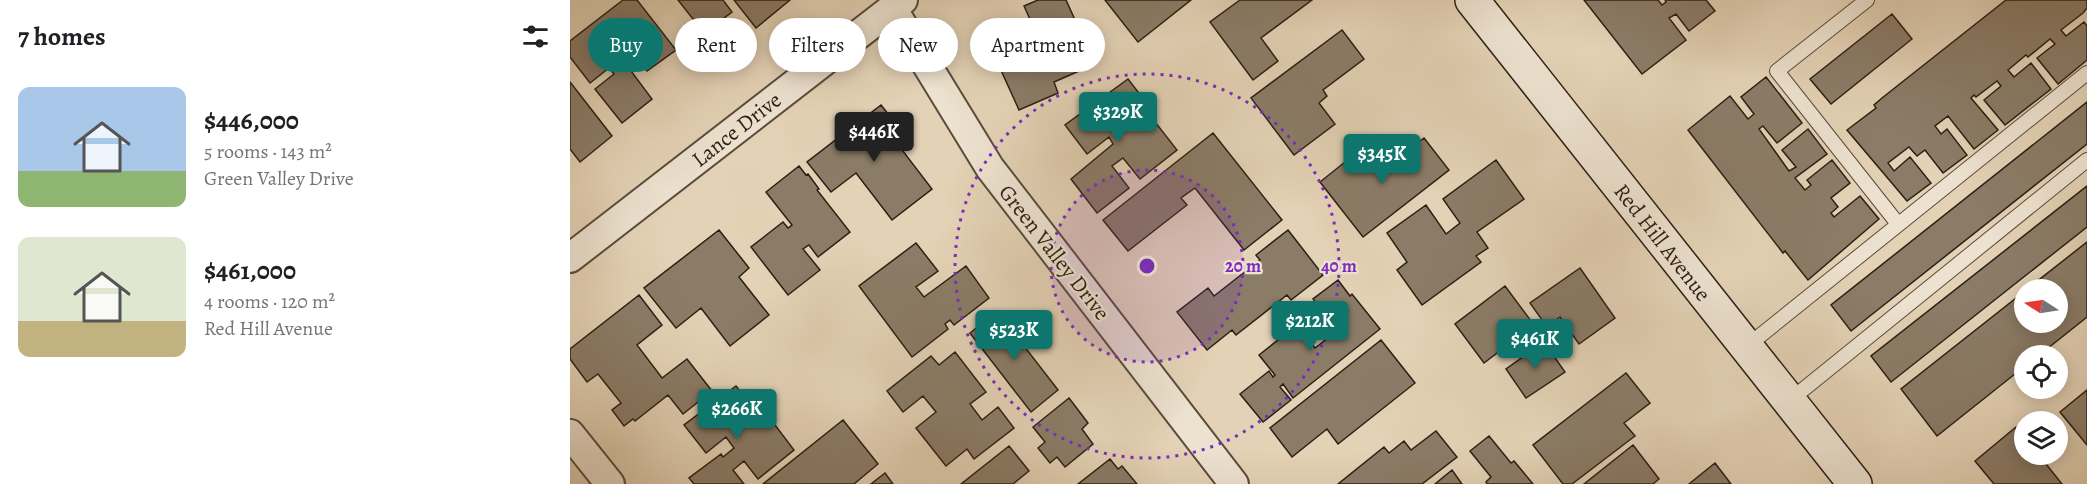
<!DOCTYPE html>
<meta charset="utf-8">
<style>
body{margin:0;font-family:Alegreya,serif;background:#f2f2f2;color:#202124;height:100vh;display:flex;flex-direction:column;font-size:22px;white-space:nowrap}
*{box-sizing:border-box;margin:0}
p{font-size:20px;color:#757577}
.icon{flex:none;width:33px;height:33px;fill:none;stroke:currentColor;stroke-width:2;stroke-linecap:round;stroke-linejoin:round}
.map{position:relative;flex:1;overflow:hidden}
.details{display:flex;flex-direction:column;background:#fff;width:570px}
.details>*{flex:none}
.top-card{position:absolute;left:18px;top:18px;width:570px;height:54px;display:flex;gap:12px}
.needle{width:39px;rotate:282deg}
.controls{position:absolute;left:1444px;top:279px;display:grid;gap:12px}
.controls a{display:grid;place-items:center;width:54px;height:54px;border-radius:50%;background:#fff;box-shadow:0 3px 15px #0003;font-size:30px}
.price{position:absolute;translate:-50% -51px;padding:0 14px;border-radius:6px;background:#0f766e;color:#fff;font-size:20px;line-height:39px;filter:drop-shadow(0 2px 3px #0008)}
.price::after{content:'';position:absolute;left:50%;top:36px;width:18px;height:14px;margin-left:-9px;background:inherit;clip-path:polygon(0 0,100% 0,50% 100%)}
.price.selected{background:#222;color:#fff}
ul{padding:0;list-style:none}
li{display:flex;align-items:center;gap:18px;height:150px;padding:0 18px}
li span{display:grid;place-items:center;flex:none;width:168px;height:120px;border-radius:12px;color:#555}
li>.icon{margin-inline-start:auto}
span .icon{width:72px;height:72px;fill:#fffc;stroke-width:1}
li b{font-size:26px}
h2{display:flex;justify-content:space-between;align-items:center;height:72px;padding:0 18px;font-size:26px}
.pill{padding:0 21px;border-radius:27px;background:#fff;box-shadow:0 3px 15px #0003;font-size:21px;line-height:54px}
.pill.selected{background:#0f766e;color:#fff}
main{display:flex;flex:1;min-height:0}
.map>svg:first-child{display:block}
</style>
<main>
<section class="details">
<h2>7 homes<svg class="icon" aria-label="filters" viewBox="0 0 24 24"><path d="M4 7h16M4 17h16"/><circle cx="9" cy="7" r="2"/><circle cx="15" cy="17" r="2"/></svg></h2>
<ul>
<li><span style="background:linear-gradient(#a9c7e8 70%,#8fb573 0)"><svg class="icon" aria-label="home" viewBox="0 0 24 24"><path d="M3 11l9-7 9 7M6 9v11h12V9"/></svg></span><div><b>$446,000</b><p>5 rooms · 143 m²</p><p>Green Valley Drive</p></div></li>
<li><span style="background:linear-gradient(#dfe7d0 70%,#c2b280 0)"><svg class="icon" aria-label="home" viewBox="0 0 24 24"><path d="M3 11l9-7 9 7M6 9v11h12V9"/></svg></span><div><b>$461,000</b><p>4 rooms · 120 m²</p><p>Red Hill Avenue</p></div></li>
</ul>
</section>
<div class="map">
<svg width="1517" height="484" viewBox="0 0 1517 484">
<rect width="100%" height="100%" fill="#e4d2b6"/>
<filter id="stains"><feTurbulence type="fractalNoise" baseFrequency=".00333" numOctaves="4"/><feColorMatrix values="0 0 0 0 .2 0 0 0 0 .09 0 0 0 0 .02 0 0 0 .5 -.17"/></filter>
<radialGradient id="worn" r=".72"><stop offset=".6" stop-color="#630" stop-opacity="0"/><stop offset="1" stop-color="#630" stop-opacity=".3"/></radialGradient>
<path fill="#8b7c68" stroke="#2b1f14" stroke-width="1.5" d="M53,0H67L106,50L77,71L62,51L52,59L82,99L52,123L25,89L44,74L39,68L20,83L0,57V41Z
M108,0H153L162,12L134,33Z
M164,0H220L186,28Z
M468,0H496L525,64L484,82L488,93L449,110L425,57L462,39L465,46L471,44L454,6Z
M535,0H621L568,42Z
M670,0H742L691,38L708,61L683,80L640,22Z
M1014,0H1088L1092,5L1096,2L1095,0H1136L1145,11L1119,31L1106,14L1099,18L1116,40L1072,74Z
M1436,0H1517V8L1513,13L1491,30L1496,36L1514,22L1517,26V60L1488,84L1467,58L1485,44L1480,39L1458,57L1456,55L1438,70L1444,77L1461,63L1481,89L1435,125L1414,100L1431,86L1427,81L1406,97L1404,95L1401,98L1428,130L1404,149L1378,116L1365,126L1371,134L1377,129L1397,155L1373,173L1355,150L1347,156L1339,147L1318,163L1324,171L1340,157L1361,183L1337,201L1277,130L1306,108L1304,105L1312,98Z
M1322,14L1342,39L1261,104L1240,79Z
M772,30L794,59L753,90L757,96L749,103L765,124L724,155L681,98Z
M1196,77L1232,123L1207,143L1193,126L1189,129L1219,171L1226,167L1212,150L1238,129L1257,154L1225,178L1235,190L1241,185L1237,180L1262,160L1280,183L1261,198L1268,207L1261,213L1264,217L1290,196L1309,219L1238,280L1215,251L1213,253L1118,130L1160,96L1178,119L1184,114L1171,97Z
M558,79L582,110L578,113L607,150L570,179L553,158L542,166L559,188L527,213L501,179L543,144L539,137L517,154L495,125Z
M0,82L42,136L10,162L0,149Z
M1517,102V144L1281,331L1261,305Z
M311,105L338,139L329,146L362,189L322,220L286,173L261,192L237,162Z
M643,133L712,220L674,250L625,188L611,198L617,205L558,251L533,220Z
M854,138L879,170L793,237L750,182L790,150L808,173Z
M926,160L954,199L907,232L918,248L906,256L911,262L852,305L827,270L837,262L817,233L856,205L876,234L890,223L873,199Z
M229,166L236,175L238,174L249,189L247,190L280,232L248,257L239,245L233,249L250,270L218,295L181,247L213,222L218,228L222,225L196,192Z
M1517,186V227L1321,382L1301,356Z
M149,230L179,268L169,277L199,315L160,346L131,308L106,328L74,288Z
M718,230L753,275L721,300L717,295L666,335L662,330L637,350L607,312L638,288L644,296L690,260L686,255Z
M1517,242V317L1468,356H1455V366L1367,436L1331,389L1455,291V322H1488V290H1456Z
M346,243L368,271L346,287L354,297L396,266L419,298L384,325L380,320L375,324L378,329L342,357L289,286Z
M1010,268L1045,318L1009,344L990,317L977,327L960,303Z
M768,280L780,296L782,294L810,329L723,398L713,384L710,387L721,400L693,422L670,394L699,371L703,377L705,375L689,355L727,325L745,348L763,334L751,319L756,315L743,299Z
M935,286L964,325L914,363L885,324Z
M69,295L92,325L67,345L92,378L117,359L142,391L113,414L98,395L65,421L63,419L54,426L42,410L51,403L28,374L17,382L0,359V349Z
M427,311L488,390L461,412L400,333Z
M811,340L845,383L768,444L757,429L722,457L700,428Z
M974,342L995,372L956,398L936,369Z
M385,352L416,392L400,404L412,420L428,407L444,428L404,459L397,449L376,466L346,428L366,412L353,396L333,412L317,391L361,356L369,365Z
M1056,373L1080,403L1054,423L1065,436L1002,484H993L963,445Z
M166,386L191,417L196,413L224,450L188,479L174,461L163,470L174,484H124L119,478L151,454L153,457L164,448L156,437L136,453L114,425Z
M1517,390V445L1490,412Z
M499,398L518,423L512,429L523,444L495,467L487,457L480,463L468,448L475,442L463,427Z
M273,420L308,464L284,484H193Z
M1446,427L1455,438V454H1468L1492,484H1424L1405,461Z
M866,431L887,457L852,484H768L814,447L819,453L834,441L841,450Z
M919,436L941,463L944,461L963,484H917L916,482L921,477L900,451Z
M1063,445L1089,479L1083,484H1014Z
M439,446L459,471L443,484H391Z
M540,459L548,469L552,466L567,484H508Z
M1145,463L1161,484H1119Z
M882,470L892,484H865Z
M315,473L323,484H301Z"/>
<g fill="none" stroke-linecap="round" stroke-linejoin="round">
<defs>
<path id="service" d="M1297,0L1207,71L1328,224
M1176,347L1517,73
M1219,401L1517,160"/>
<path id="minor" d="M322,8L420,168L664,484
M0,258L333,0
M0,434L40,484"/>
<path id="secondary" d="M902,0L1285,484"/>
</defs>
<use href="#service" stroke="#594c3c" stroke-width="16"/>
<use href="#minor" stroke="#594c3c" stroke-width="32"/>
<use href="#secondary" stroke="#2b1f14" stroke-width="36"/>
<use href="#service" stroke="#ede2d0" stroke-width="14"/>
<use href="#minor" stroke="#ede2d0" stroke-width="28"/>
<use href="#secondary" stroke="#ede2d0" stroke-width="33"/>
</g>
<circle cx="577" cy="266" r="96" fill="#7b2cbf" fill-opacity=".12"/>
<g fill="none" stroke="#7b2cbf" stroke-width="3" stroke-dasharray="3 6">
<circle cx="577" cy="266" r="96"/>
<circle cx="577" cy="266" r="192"/>
</g>
<g text-anchor="middle" stroke-width="4.5" stroke-linejoin="round" paint-order="stroke">
<g font-size="22" fill="#2b1f14" stroke="#ede2d0">
<text transform="translate(166 129) rotate(-38)" y="8">Lance Drive</text>
<text transform="translate(1093 242) rotate(52)" y="8">Red Hill Avenue</text>
<text transform="translate(485 252) rotate(52)" y="8">Green Valley Drive</text>
</g>
</g>
<circle cx="577" cy="266" r="9" fill="#7b2cbf" stroke="#ede2d0" stroke-width="3"/>
<g font-size="18" text-anchor="middle" font-weight="bold" fill="#7b2cbf" stroke="#ede2d0" stroke-width="4.5" stroke-linejoin="round" paint-order="stroke">
<text x="673" y="272">20 m</text>
<text x="769" y="272">40 m</text>
</g>
<rect width="100%" height="100%" filter="url(#stains)"/>
<rect width="100%" height="100%" fill="url(#worn)"/>
</svg>
<div class="controls">
<a><svg class="needle" viewBox="-14 -14 28 28"><path d="M0-13l5 13h-10z" fill="#e53935"/><path d="M0 13l5-13h-10z" fill="#757577"/></svg></a>
<a><svg class="icon" aria-label="locate" viewBox="0 0 24 24"><circle cx="12" cy="12" r="6"/><path d="M12 2v4M12 18v4M2 12h4M18 12h4"/></svg></a>
<a><svg class="icon" aria-label="layers" viewBox="0 0 24 24"><path d="M12 4l9 5-9 5-9-5zM3 14l9 5 9-5"/></svg></a>
</div>
<b class="price" style="left:548px;top:143px">$329K</b>
<b class="price selected" style="left:304px;top:163px">$446K</b>
<b class="price" style="left:812px;top:185px">$345K</b>
<b class="price" style="left:740px;top:352px">$212K</b>
<b class="price" style="left:444px;top:361px">$523K</b>
<b class="price" style="left:965px;top:370px">$461K</b>
<b class="price" style="left:167px;top:440px">$266K</b>
<div class="top-card">
<a class="pill selected">Buy</a>
<a class="pill">Rent</a>
<a class="pill">Filters</a>
<a class="pill">New</a>
<a class="pill">Apartment</a>
</div>
</div>
</main>
